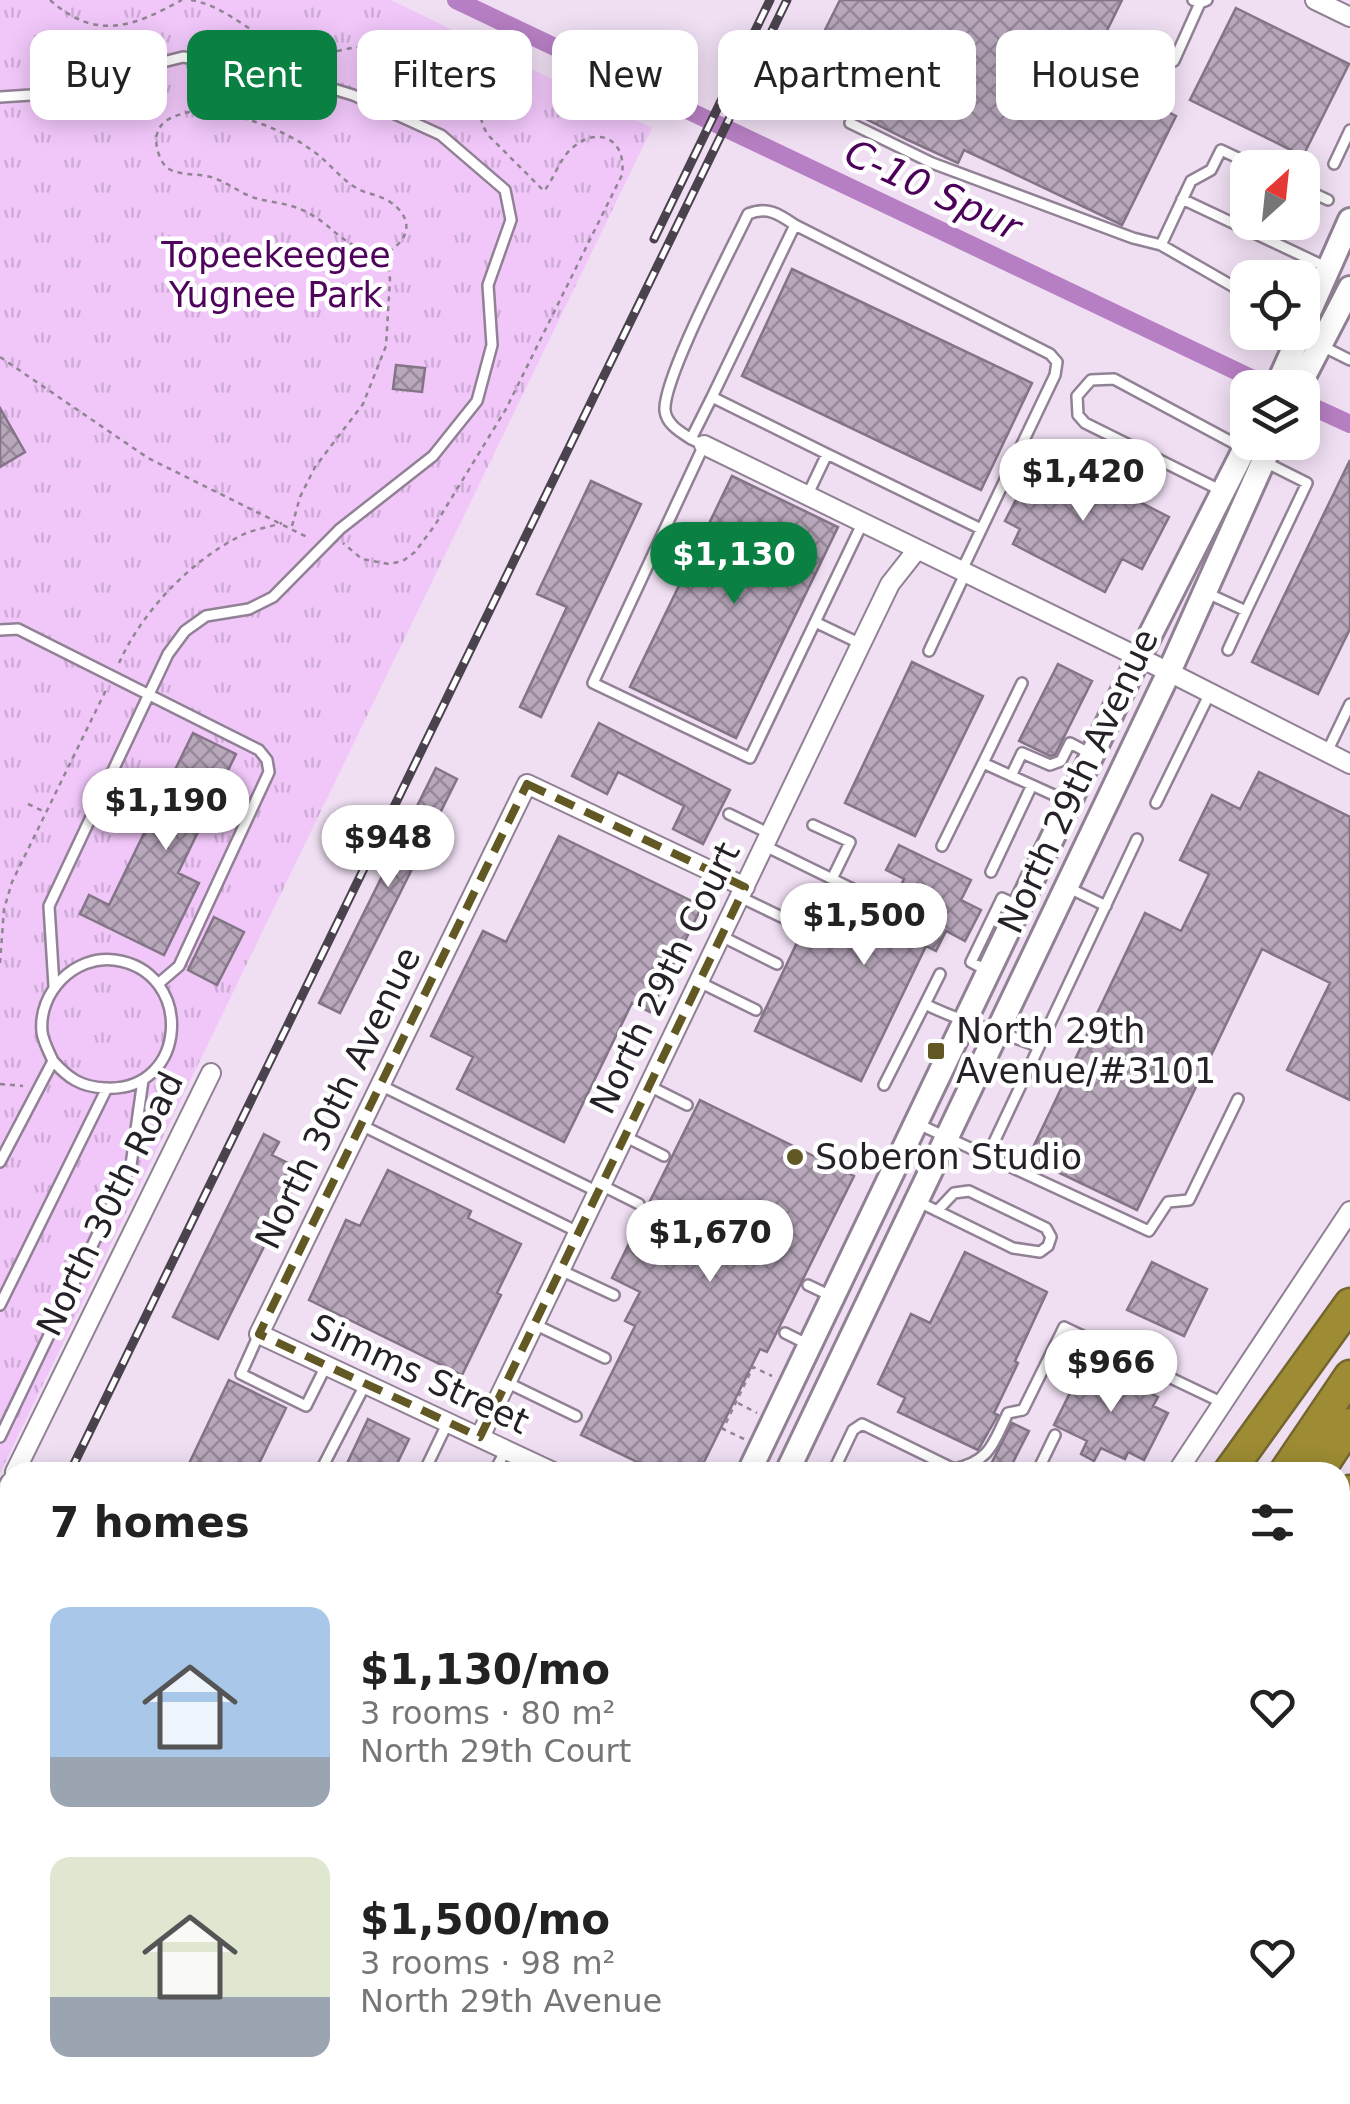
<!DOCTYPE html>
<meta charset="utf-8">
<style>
body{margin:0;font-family:"DejaVu Sans",sans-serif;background:#f6f6f6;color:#222;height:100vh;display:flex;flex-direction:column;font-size:38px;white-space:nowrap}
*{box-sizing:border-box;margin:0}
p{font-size:32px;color:#767676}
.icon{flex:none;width:55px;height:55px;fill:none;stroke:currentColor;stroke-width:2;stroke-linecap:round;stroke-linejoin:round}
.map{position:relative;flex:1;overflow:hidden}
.drawer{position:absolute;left:0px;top:1462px;width:1350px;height:642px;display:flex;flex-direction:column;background:#fff;border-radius:30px 30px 0 0;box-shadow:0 5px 25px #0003}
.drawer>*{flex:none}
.hud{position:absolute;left:30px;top:30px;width:1290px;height:90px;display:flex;gap:20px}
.needle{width:65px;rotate:27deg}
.controls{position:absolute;left:1230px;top:150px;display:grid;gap:20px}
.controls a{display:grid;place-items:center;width:90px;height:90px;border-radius:20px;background:#fff;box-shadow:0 5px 25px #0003;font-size:50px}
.price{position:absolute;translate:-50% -85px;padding:0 22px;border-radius:35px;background:#fff;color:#222;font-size:32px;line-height:65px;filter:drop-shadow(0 2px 5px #0008)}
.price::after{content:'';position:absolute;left:50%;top:60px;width:30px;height:22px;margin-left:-15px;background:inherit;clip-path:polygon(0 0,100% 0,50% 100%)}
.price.current{background:#0b8043;color:#fff}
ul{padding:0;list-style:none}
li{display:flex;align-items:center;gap:30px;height:250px;padding:0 50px}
li span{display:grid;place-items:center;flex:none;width:280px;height:200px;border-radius:20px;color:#555}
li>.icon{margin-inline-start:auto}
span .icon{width:120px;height:120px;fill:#fffc;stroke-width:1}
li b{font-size:42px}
h2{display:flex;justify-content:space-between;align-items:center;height:120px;padding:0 50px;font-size:42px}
.tag{padding:0 35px;border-radius:20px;background:#fff;box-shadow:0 5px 25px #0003;font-size:35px;line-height:90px}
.tag.current{background:#0b8043;color:#fff}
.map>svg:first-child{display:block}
</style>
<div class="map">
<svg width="1350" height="2104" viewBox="0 0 1350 2104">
<defs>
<pattern id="park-tufts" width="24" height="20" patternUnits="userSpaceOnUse" patternTransform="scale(2.5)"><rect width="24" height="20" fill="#f1c7fa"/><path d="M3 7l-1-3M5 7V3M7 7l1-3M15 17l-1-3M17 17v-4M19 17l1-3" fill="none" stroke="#ceabd6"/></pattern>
<pattern id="building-cross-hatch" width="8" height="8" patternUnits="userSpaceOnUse" patternTransform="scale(2.5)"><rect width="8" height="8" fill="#b9a8bc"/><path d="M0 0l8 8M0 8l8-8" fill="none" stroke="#968899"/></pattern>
</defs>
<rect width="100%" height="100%" fill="#f0dff3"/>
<path fill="#ecd5f0" d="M1350,1676V2104H1175L1157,2095H1340V1691Z"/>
<path fill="url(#park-tufts)" d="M0,0H391L652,128L0,1473Z"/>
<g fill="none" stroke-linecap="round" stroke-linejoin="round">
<path stroke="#b77fc3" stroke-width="18" d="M456,0L1272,388
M1302,402L1350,424"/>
</g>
<path fill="url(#building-cross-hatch)" stroke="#837486" stroke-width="2.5" d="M840,0H1122L1087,71L1176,116L1122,225L964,150L958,163L908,140L850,111L856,100L803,74Z
M1236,8L1349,64L1303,156L1190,100Z
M792,269L1032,383L981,490L742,376Z
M396,365L425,368L422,392L393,389Z
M0,408L25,452L0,467Z
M1054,458L1169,517L1142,569L1122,559L1105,592L1013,544L1020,529L1005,521L1036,461L1049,468Z
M1350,460V629L1318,694L1252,662Z
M732,476L838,527L736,738L630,687Z
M591,481L641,504L541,717L520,707L567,607L537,594Z
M912,662L983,696L915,836L845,803Z
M1058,664L1092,681L1055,755L1050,756L1019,741Z
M599,723L730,790L703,844L673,829L684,806L618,772L607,794L572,776Z
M193,733L236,754L178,873L199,883L164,955L80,914L89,895L109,905Z
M436,768L457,779L340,1013L319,1003Z
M1259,772L1350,817V1100L1287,1070L1330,983L1262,949L1137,1210L1028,1158L1145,913L1181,931L1209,874L1180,860L1212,795L1240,809Z
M559,836L702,906L650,1012L632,1003L564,1142L457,1089L473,1057L431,1036L483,931L506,942Z
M899,845L971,880L961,900L981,910L965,941L946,931L936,951L926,946L861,1081L755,1031L813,909L875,938L904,879L886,870Z
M214,917L244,932L217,985L188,970Z
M700,1100L854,1176L767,1352L760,1349L699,1472H658L581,1435L635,1326L625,1321L640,1292L612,1278Z
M264,1134L279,1142L272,1155L302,1170L218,1339L173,1317Z
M388,1170L471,1211L468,1218L521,1244L497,1293L501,1295L462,1375L309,1300L346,1220L360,1226Z
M965,1252L1047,1292L1015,1361L1018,1363L994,1413L998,1415L978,1450L898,1412L905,1398L878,1384L911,1314L930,1323Z
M1152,1262L1207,1289L1184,1336L1127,1310Z
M1086,1361L1158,1397L1153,1406L1168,1413L1144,1460L1128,1452L1125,1459L1101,1448L1094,1461L1081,1454L1087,1441L1054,1425Z
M229,1380L286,1408L255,1472H185Z
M368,1419L409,1439L393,1472H343Z
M1012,1423L1029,1431L1008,1472H987Z"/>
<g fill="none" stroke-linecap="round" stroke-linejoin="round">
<defs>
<path id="lane" d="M1193,0L1200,3L1207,0
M1174,61L1200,3
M0,97L31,95L183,57L271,70L353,95L441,135L505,190L511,220L488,285L492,345L477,401L433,456L340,529L273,597L249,609L206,616L185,631L168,654L49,906L54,986
M850,123L932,163L1133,238L1161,245
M1334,164L1350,130
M1302,188L1328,200
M1182,199L1326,267
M1248,295L1161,245L1191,181L1211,170L1221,150L1259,168
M1302,330L1320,345L1350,360
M712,397L691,439L704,445L593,683L750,758L862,524
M691,439C681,432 667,425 665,411C662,380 731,250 748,214C767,206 779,214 795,225
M827,454L981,529
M1220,490L1085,423L1078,415L1077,396L1091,380L1114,379L1241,447
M808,494L827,454L712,397L795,225L1050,354L1057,362L1055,375L961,572
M1207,593L1246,611L1307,483L1267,463
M815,622L861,644
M0,630L18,629L259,750L267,760L269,772L179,966L158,984
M1228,650L1246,611
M929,651L965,574
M1327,752L1350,704
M983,763L1022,683
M1011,776L1022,753L1050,765L1061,761L1070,743L1091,754
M1156,803L1210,693
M729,814L770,834
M813,825L850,842L832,879
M765,846L869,897
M942,846L983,763L1067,801
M991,872L1032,785
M1069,888L1106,906
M740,897L796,924
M721,936L777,964
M986,970L971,962L1002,898L1017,905
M699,982L756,1010
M925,1004L940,974
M380,1085L598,1192
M884,1085L925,1004C962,1023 1000,1031 1039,1047
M649,1086L687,1105
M918,1124L1149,1231L1168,1202L1189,1200L1238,1099
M361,1125L578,1232
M624,1136L664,1156
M987,1157L1137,839
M0,1162L53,1061C49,1052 43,1041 42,1032C38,992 75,955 114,960C195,970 189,1093 105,1088C81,1087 68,1078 53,1061
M601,1185L639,1204
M919,1202L1013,1248L1040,1252L1048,1246L1051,1237L1046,1228L969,1191L954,1193L937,1211
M560,1270L614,1295
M808,1285L833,1297
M0,1305L107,1088
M534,1324L605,1358
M785,1333L809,1345
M259,1334L241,1374L306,1406L327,1364
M506,1382L576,1416
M0,1437L131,1165L143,1080
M320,1472L366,1383
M424,1472L448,1422
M494,1472L506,1450
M833,1472L853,1430L862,1424L954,1469
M952,1472L954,1469C991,1461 993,1443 1008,1413L1023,1410L1064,1327L1223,1403
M1054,1472L1040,1466L1055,1435
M1122,1472L1123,1470
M293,2095L310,2104
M575,2095L592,2104
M402,2104L407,2095
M539,2104L543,2095
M705,2104L710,2095"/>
<path id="street" d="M1315,0L1350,17
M704,445L1169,672L1350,764
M480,1437L861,644L890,584L916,551
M15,1472L211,1073
M553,1472L259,1334L527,784L745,887
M1177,1472L1350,1211
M0,1504L10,1483"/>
<path id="secondary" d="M1302,328L1350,220
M1276,388L1301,332
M1298,388L1350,288
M749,1472L1139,657L1248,442
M787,1472L1169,672L1272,442
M446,2104L451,2095
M488,2104L491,2095"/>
<path id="primary" d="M0,1987L10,1993
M0,2040L10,2046
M82,2095L94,2104
M170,2095L184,2104"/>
<path id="highway" d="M1229,1472L1350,1304
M1285,1472L1350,1376
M1318,1472L1350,1424
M1340,1506L1350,1491
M1340,1558L1350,1543
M1340,1618L1350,1601
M798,2104L805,2095
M868,2104L873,2095
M900,2104L906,2095
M938,2104L944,2095
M978,2104L984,2095
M1031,2104L1036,2095"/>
</defs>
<use href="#lane" stroke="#918194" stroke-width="14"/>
<use href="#street" stroke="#918194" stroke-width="22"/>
<use href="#secondary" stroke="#918194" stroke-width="28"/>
<use href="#primary" stroke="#73662f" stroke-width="32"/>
<use href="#highway" stroke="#73662f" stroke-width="35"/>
<path stroke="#908593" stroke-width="2.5" stroke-dasharray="5 5" stroke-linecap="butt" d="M50,0C97,42 134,26 182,0
M191,0C230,7 258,41 294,53C323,62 350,41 378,48C408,55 447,85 473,100C482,112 480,125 489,136L544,191C554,179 559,160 571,149C597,125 627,138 622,175L506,409L435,525L415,552L403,561L389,564L362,559L343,543
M193,111C236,112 282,127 317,154C331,165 342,180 358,189C368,194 378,195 387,200C414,216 412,239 386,253C336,248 338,225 300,209C286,203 269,202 255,198C240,193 228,183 214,178C200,173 181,176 169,169C160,164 154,144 157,134C161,118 178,115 193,111Z
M0,357L148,458L309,538
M292,526L300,497L315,467L363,404L386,346L390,279L387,255
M119,663C143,610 191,560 244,534C256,529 270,527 282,523
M28,804L45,812
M0,963L4,909L12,882L107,688
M0,1084L23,1086
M738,1403L757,1413
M744,1439L723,1429L753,1367L772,1376"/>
<use href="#lane" stroke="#fff" stroke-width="9"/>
<use href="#street" stroke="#fff" stroke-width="18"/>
<use href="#secondary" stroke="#fff" stroke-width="22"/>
<use href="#primary" stroke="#c4ba85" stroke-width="28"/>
<use href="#highway" stroke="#9d8c33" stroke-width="30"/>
<defs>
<path id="rail" d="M654,239L770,0
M70,1472L787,0
M0,1592L10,1571
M0,1617L10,1597"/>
</defs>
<use href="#rail" stroke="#4a424d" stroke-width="9"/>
<use href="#rail" stroke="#fff" stroke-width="5" stroke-dasharray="15" stroke-linecap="butt"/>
</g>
<path fill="none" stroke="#625824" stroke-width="8" stroke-dasharray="20 12" stroke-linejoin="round" d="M527,784L745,887L480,1437L259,1334Z"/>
<g fill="#625824" stroke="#fff" stroke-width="4">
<rect x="926" y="1041" width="20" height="20" rx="5"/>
<circle cx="795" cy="1157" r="10"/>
</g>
<g text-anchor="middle" stroke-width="9" stroke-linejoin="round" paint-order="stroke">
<g font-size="35" fill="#4f035c" stroke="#fff">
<text x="276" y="267">Topeekeegee<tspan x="276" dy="40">Yugnee Park</tspan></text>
</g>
<g font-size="35" fill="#262028" stroke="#fff">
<text transform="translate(1078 781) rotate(-65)" y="12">North 29th Avenue</text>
<text transform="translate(665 978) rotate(-64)" y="12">North 29th Court</text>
<text transform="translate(338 1098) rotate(-64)" y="12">North 30th Avenue</text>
<text transform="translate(110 1204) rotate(-64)" y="12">North 30th Road</text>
<text transform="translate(420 1374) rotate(25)" y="12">Simms Street</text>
</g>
<g font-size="35" fill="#262028" stroke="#fff" text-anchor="start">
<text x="956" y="1043">North 29th<tspan x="956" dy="40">Avenue/#3101</tspan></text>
<text x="815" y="1169">Soberon Studio</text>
</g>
<g font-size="38" font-style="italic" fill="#4c005a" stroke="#fff">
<text transform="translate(933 190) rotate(25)" y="13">C-10 Spur</text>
</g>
</g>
</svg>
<div class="controls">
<a><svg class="needle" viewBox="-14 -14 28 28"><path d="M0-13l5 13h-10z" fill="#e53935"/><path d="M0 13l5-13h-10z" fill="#767676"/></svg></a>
<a><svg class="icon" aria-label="locate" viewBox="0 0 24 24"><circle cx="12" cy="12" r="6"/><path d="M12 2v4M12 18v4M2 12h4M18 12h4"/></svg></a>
<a><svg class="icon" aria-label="layers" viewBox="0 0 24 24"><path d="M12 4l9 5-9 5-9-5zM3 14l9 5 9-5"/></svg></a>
</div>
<b class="price" style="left:1083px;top:524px">$1,420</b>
<b class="price current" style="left:734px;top:607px">$1,130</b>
<b class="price" style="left:166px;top:853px">$1,190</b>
<b class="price" style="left:388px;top:890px">$948</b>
<b class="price" style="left:864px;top:968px">$1,500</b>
<b class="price" style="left:710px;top:1285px">$1,670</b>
<b class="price" style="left:1111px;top:1415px">$966</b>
<div class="hud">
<a class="tag">Buy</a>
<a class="tag current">Rent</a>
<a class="tag">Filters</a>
<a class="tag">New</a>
<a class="tag">Apartment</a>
<a class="tag">House</a>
</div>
<section class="drawer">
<h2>7 homes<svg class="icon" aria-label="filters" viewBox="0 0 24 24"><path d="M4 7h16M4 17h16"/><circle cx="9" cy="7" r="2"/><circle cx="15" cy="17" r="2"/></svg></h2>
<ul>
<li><span style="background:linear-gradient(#a9c7e8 75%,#9aa5b1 0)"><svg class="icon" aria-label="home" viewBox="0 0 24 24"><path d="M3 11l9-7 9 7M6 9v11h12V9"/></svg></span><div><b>$1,130/mo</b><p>3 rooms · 80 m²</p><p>North 29th Court</p></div><svg class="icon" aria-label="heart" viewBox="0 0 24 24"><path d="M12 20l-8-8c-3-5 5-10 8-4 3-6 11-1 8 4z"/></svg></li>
<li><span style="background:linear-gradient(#dfe7d0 70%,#9aa5b1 0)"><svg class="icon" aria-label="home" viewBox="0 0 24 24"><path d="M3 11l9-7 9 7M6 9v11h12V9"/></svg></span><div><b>$1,500/mo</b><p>3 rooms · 98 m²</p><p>North 29th Avenue</p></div><svg class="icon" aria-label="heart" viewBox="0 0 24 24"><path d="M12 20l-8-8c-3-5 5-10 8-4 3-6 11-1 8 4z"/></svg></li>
</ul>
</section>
</div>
